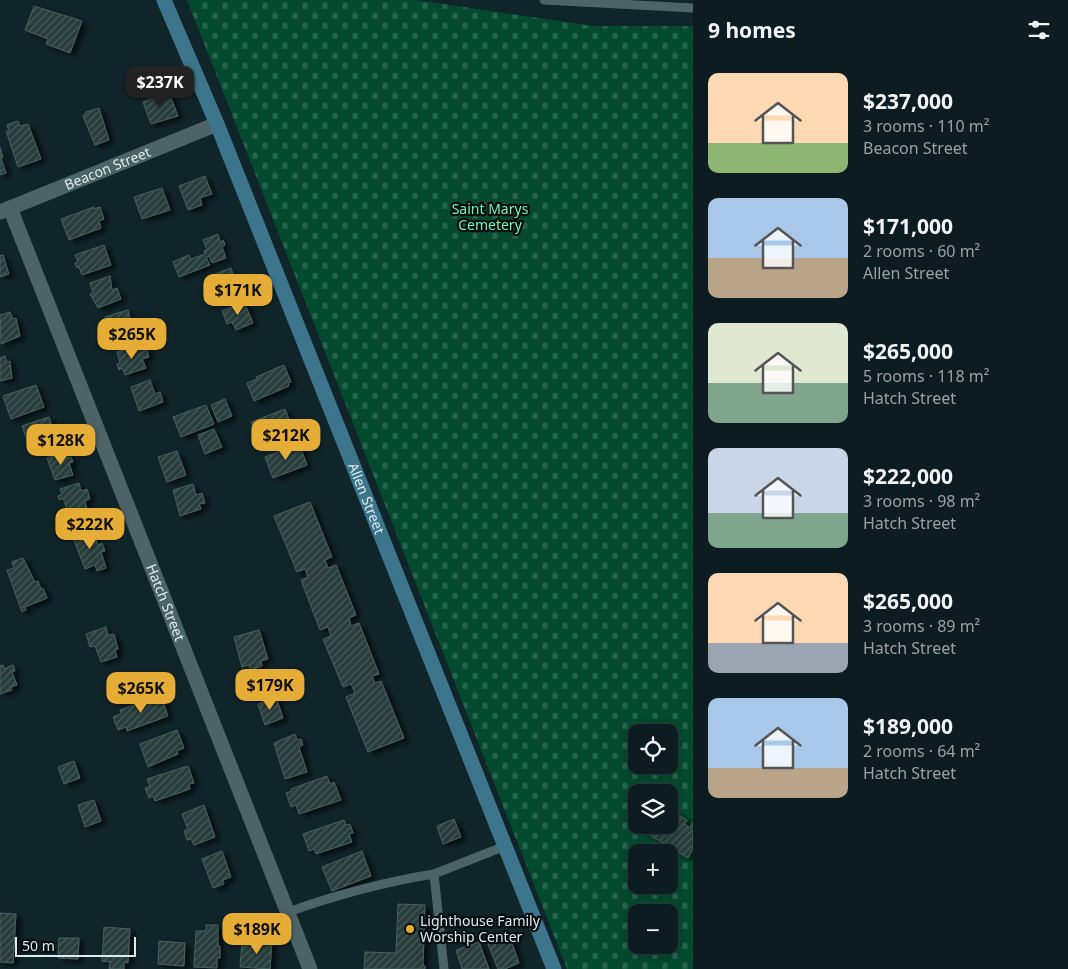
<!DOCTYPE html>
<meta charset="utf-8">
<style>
body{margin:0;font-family:"Noto Sans",sans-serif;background:#152529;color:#f1f3f6;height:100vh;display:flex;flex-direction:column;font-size:19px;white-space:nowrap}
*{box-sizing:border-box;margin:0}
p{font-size:16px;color:#9aa1a5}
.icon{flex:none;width:28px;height:28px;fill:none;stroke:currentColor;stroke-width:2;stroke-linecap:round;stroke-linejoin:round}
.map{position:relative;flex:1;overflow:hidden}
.drawer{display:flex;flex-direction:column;background:#0c1c20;width:375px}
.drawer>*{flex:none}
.buttons{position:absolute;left:628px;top:724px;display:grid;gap:10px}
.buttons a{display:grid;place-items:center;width:50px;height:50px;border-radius:10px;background:#0c1c20;box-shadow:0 2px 8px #0003,0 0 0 1px #2c3a3e;font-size:25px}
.scale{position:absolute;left:15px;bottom:12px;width:121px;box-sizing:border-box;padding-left:5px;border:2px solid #deebee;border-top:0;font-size:14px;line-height:18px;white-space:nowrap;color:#deebee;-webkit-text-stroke:4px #050d0f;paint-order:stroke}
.price{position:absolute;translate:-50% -42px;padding:0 11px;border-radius:10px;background:#e5ad36;color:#111;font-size:16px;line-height:32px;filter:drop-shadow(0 1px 2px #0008)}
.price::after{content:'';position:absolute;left:50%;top:30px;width:15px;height:11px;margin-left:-8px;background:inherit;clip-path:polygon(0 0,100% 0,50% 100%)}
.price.on{background:#222;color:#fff}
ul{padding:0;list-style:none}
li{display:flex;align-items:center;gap:15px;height:125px;padding:0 15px}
li span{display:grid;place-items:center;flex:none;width:140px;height:100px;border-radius:10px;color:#555}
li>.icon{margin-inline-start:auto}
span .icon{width:60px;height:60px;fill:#fffc;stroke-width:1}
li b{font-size:21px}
h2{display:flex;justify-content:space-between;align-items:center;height:60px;padding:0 15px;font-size:21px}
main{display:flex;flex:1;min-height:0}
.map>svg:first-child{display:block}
</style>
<main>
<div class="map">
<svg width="693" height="969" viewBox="0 0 693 969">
<defs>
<pattern id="cemetery-stones" width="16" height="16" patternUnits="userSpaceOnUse" patternTransform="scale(1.25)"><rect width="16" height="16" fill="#034a2e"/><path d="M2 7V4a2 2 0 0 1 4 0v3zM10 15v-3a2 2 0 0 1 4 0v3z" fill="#27644d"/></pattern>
<pattern id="building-hatch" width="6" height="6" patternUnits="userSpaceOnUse" patternTransform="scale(1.25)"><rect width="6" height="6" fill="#273e3b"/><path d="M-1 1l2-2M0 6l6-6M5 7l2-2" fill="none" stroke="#465a58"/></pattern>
<filter id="shadow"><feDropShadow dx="5" dy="3" stdDeviation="2.5" flood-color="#0009"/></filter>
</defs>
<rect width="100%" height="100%" fill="#10252a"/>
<path fill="url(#cemetery-stones)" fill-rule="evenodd" d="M187,0H416L593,26H693V969H567ZM636,732H669V765H636ZM636,792H669V825H636ZM636,852H669V885H636ZM636,912H669V945H636Z"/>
<path fill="url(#building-hatch)" stroke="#49605d" filter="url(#shadow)" d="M34,6L82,21L70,53L46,44L48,39L25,30Z
M169,92L178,116L151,124L143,102Z
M99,108L109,140L95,145L83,116L86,112Z
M18,121L20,126L28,124L41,159L18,167L6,131H9L7,125Z
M0,147L3,157L1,158L6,173L0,175Z
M205,176L212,194L200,198L202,205L188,210L179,186Z
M162,188L170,210L142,219L134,197Z
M94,207V209L100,207L104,219L99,221L101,228L69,240L61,219Z
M218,234L220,242L223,240L225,245L222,247L226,258L212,263L209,256L206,257L210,265L179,277L173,262L189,255L191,259L205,254L204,251L207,250L203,240Z
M104,245L111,265L82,275L79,267L77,268L75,263L78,262L75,255Z
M3,255L9,274L0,277V256Z
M231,268L238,290L220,296L213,275Z
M110,276L112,290L117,288L121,299L98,308L90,294L93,293L90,283Z
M244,302L253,323L236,330L232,322L227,324L222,311Z
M128,310L130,318L126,319L132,336L113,342L110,333L106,334L104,327L108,326L105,317Z
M10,312L13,319L16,318L20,336L1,344L0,315Z
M137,345L139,350L146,347L149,357L142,359L146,368L125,375L122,368L119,370L117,364L120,363L117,352Z
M5,356L7,362L10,361L12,378L0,381V358Z
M284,365L291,382L288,383L289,386L254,401L247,383L257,379L256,377Z
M150,380L155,394L160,392L163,402L139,411L131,387Z
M36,385L44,407L11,419L3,396Z
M225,399L232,416L218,422L211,405Z
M206,405L214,424L181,437L173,417Z
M285,409L293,430L259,442L251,422Z
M49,417L57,441L39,447L36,441L28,443L22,426Z
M214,429L222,447L205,454L198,435Z
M299,444L307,465L273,478L265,457Z
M177,451L186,475L167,482L158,457Z
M65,452L68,458L71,457L73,462L69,463L73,475L55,480L47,458Z
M79,483L81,491L87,489L90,499L85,501L87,509L69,515L63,498L59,500L58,496L62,494L60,489Z
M193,484L196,495L202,493L205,503L199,504L201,509L180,516L173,490Z
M310,502L332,557L325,560L328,568L336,565L356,615L349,618L351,626L359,623L379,674L372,676L375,683L381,681L404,738L368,752L346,697L355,693L351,684L343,687L323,639L331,636L328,627L320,630L301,580L308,577L305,569L297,572L274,516Z
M92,529L98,545L102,543L105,551L101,552L106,568L97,571L95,565L85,569L72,535Z
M23,558L35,582L38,581L41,589L43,588L47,598L25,607L26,610L22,612L7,570L14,568L12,562Z
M106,627L108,635L114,634L118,649L115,650L117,657L101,662L95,646L90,647L86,634Z
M259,630L268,659L261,661L262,666L250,670L249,665L242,667L234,637Z
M3,665L4,669L13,665L15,671L12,672L17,685L11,687L12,690L0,694V666Z
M161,695L168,716L127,731L126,727L118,730L113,717L121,714L120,710Z
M276,697L283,718L265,725L258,704Z
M177,730L184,748L177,751L178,754L148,767L140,744Z
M295,734L297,740L301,739L303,745L299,747L307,772L285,779L274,743Z
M74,761L80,778L64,784L58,767Z
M188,766L194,783L189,784L190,789L155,801L153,796L149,798L145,788L150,786L147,779Z
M327,776L330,784L334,782L341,800L299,814L296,805L291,807L286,793L292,791L291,789Z
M94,800L101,821L85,827L78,805Z
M204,805L215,837L194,845L191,839L187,840L184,831L188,829L182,814Z
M670,810L687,820L684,824L690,828L693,822V849L688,858L632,824L636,817V825H669Z
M454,819L461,837L443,844L437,826Z
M344,820L346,825L350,824L353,833L349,834L352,842L316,854L314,849L309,851L303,834Z
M222,851L231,877L223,880L224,884L213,888L202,859Z
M362,851L371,876L332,891L322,867Z
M398,904L425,905L423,966H425V969H364L365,952L396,953Z
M0,913L16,914L13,963L0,962Z
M206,925H218V946H220V958H217V968L194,967L196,931H206Z
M104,927L130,929L128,963L124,962V969H109L110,962L102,961Z
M511,935L514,942L512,943L519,963L505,969H498L488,944Z
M59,938H79L78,959L58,958Z
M260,939L272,940L270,969L240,967L242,943L260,944Z
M159,941L185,943L184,966L158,964Z
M479,942L489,969H462L456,950Z"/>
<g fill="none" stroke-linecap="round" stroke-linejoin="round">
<path stroke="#4c6468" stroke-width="9" d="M544,0L693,8
M288,912C336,895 384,882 434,874
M444,969L434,874L505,846"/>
<g stroke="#4c6468" stroke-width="15">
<path id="s1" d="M10,208L310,969"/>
<path id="s2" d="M0,212L217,124"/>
</g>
<path stroke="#3c758c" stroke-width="15" id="s3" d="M164,0L217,124L554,969"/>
</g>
<circle fill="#e5ad36" stroke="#050d0f" stroke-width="2" cx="410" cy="929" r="5"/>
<g text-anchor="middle" stroke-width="4.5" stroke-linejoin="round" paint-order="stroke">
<g font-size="14" fill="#deebee" stroke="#050d0f">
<text dy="5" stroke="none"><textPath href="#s2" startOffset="116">Beacon Street</textPath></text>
<text dy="5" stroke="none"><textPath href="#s3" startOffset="538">Allen Street</textPath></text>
<text dy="5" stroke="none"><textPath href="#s1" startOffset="424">Hatch Street</textPath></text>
</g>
<g font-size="14" fill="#74f9b7" stroke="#050d0f">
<text x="490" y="214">Saint Marys<tspan x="490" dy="16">Cemetery</tspan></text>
</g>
<g font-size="14" fill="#deebee" stroke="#050d0f" text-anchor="start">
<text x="420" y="926">Lighthouse Family<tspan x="420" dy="16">Worship Center</tspan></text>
</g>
</g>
</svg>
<div class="buttons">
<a><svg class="icon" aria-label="locate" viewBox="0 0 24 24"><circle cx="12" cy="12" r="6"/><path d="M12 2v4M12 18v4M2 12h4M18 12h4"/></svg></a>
<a><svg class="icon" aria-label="layers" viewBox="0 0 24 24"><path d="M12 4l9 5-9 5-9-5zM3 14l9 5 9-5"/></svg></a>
<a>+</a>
<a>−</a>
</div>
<div class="scale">50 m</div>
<b class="price on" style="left:160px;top:108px">$237K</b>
<b class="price" style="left:238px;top:316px">$171K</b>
<b class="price" style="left:132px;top:360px">$265K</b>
<b class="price" style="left:286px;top:461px">$212K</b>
<b class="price" style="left:61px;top:466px">$128K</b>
<b class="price" style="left:90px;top:550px">$222K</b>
<b class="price" style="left:270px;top:711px">$179K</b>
<b class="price" style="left:141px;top:714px">$265K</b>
<b class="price" style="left:257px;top:955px">$189K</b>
</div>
<section class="drawer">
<h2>9 homes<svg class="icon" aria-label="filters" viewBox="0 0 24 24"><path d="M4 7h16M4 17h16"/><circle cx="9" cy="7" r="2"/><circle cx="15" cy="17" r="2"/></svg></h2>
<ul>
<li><span style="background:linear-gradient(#ffd9b3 70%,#8fb573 0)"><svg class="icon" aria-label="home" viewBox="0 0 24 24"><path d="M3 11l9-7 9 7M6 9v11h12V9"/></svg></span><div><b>$237,000</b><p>3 rooms · 110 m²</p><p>Beacon Street</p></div></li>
<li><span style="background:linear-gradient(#a9c7e8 60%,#b9a48a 0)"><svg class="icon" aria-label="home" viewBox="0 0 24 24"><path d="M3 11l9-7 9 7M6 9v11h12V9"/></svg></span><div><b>$171,000</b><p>2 rooms · 60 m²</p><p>Allen Street</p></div></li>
<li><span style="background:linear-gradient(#dfe7d0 60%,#7fa58c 0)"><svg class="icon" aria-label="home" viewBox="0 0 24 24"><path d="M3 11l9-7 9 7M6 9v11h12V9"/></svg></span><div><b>$265,000</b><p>5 rooms · 118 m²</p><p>Hatch Street</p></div></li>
<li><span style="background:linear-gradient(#c9d6e8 65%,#7fa58c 0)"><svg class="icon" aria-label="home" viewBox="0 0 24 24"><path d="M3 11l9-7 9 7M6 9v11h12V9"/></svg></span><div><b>$222,000</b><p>3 rooms · 98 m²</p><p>Hatch Street</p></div></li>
<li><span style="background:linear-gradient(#ffd9b3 70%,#9aa5b1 0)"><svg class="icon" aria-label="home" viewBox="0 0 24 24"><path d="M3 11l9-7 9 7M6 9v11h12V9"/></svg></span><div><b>$265,000</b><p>3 rooms · 89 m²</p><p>Hatch Street</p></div></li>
<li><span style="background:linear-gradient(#a9c7e8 70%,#b9a48a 0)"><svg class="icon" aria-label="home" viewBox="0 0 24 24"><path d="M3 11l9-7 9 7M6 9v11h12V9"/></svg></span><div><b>$189,000</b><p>2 rooms · 64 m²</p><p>Hatch Street</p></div></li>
</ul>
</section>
</main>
